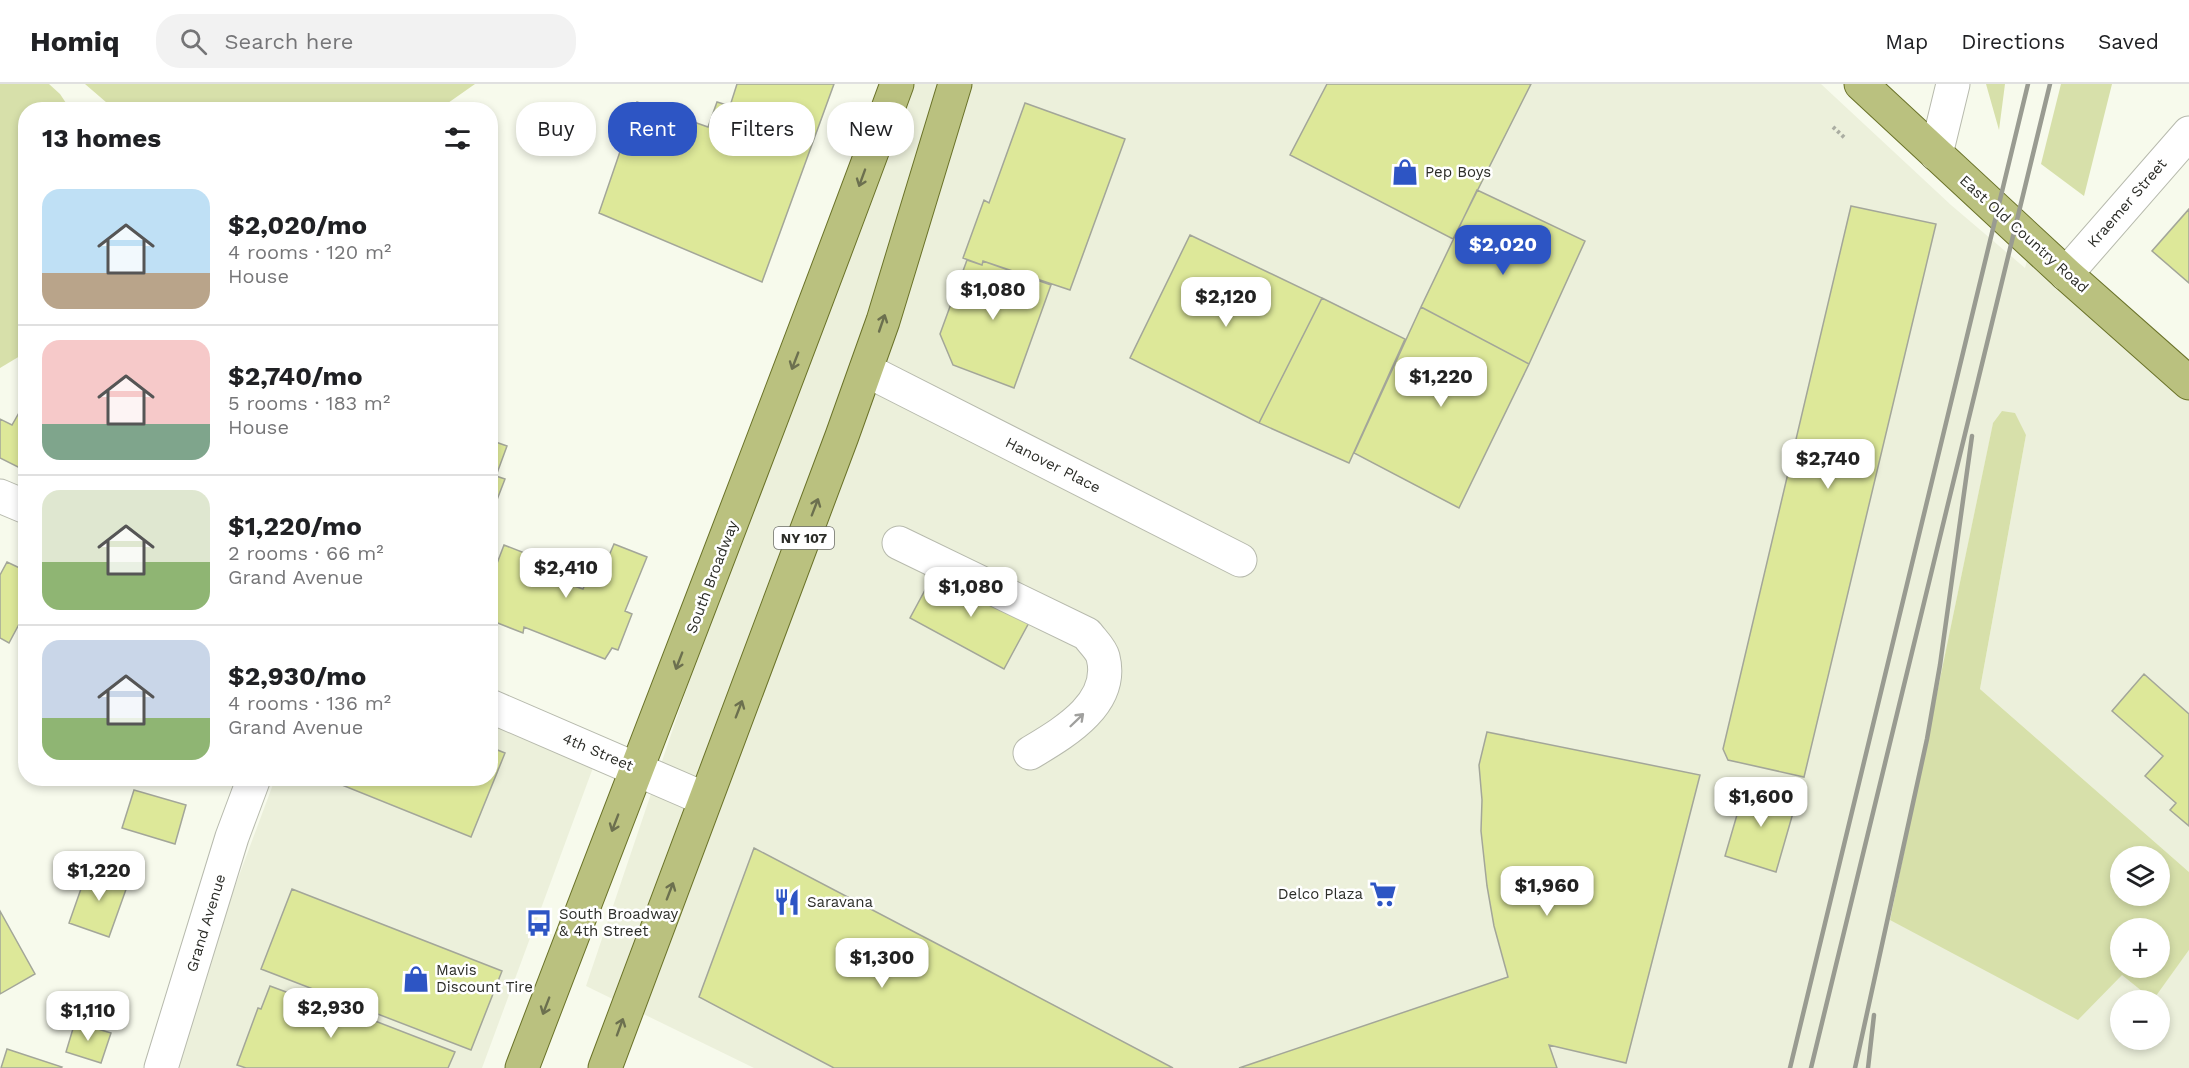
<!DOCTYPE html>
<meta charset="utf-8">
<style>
body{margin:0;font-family:"Work Sans",sans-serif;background:#f2f2f2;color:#202124;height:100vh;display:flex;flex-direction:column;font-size:22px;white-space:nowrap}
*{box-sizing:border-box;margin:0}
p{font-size:20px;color:#757577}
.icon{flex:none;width:33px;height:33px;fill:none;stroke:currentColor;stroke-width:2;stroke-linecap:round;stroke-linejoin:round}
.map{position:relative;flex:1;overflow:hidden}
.sheet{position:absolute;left:18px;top:18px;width:480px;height:684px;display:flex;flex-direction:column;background:#fff;border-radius:24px;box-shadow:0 3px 9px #0003}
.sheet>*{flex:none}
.hud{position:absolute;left:516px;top:18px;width:570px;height:54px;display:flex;gap:12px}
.tools{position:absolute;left:2110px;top:762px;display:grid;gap:12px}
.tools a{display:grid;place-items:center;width:60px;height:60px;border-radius:50%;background:#fff;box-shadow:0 3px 9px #0003;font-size:30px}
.price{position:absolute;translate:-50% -51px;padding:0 14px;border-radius:12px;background:#fff;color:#222;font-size:20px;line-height:39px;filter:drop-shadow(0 2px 3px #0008)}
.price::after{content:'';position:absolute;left:50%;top:36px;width:18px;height:14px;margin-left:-9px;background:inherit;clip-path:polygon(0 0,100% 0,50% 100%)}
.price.on{background:#2d55c4;color:#fff}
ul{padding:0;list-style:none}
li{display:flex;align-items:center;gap:18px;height:150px;padding:0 24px}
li+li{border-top:2px solid #e0e0e0}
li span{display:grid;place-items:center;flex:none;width:168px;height:120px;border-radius:18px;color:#555}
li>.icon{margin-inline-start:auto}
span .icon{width:72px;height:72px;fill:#fffc;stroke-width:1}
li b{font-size:26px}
h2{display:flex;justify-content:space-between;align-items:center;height:72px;padding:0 24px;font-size:26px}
.tag{padding:0 21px;border-radius:24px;background:#fff;box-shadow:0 3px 9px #0003;font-size:21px;line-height:54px}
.tag.on{background:#2d55c4;color:#fff}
header{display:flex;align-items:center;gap:36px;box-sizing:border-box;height:84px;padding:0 30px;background:#fff;border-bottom:2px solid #e0e0e0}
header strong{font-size:28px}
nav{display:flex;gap:33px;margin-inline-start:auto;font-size:21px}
.search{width:420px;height:54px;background:#f2f2f2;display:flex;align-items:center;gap:15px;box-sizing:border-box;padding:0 21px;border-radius:24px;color:#757577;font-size:22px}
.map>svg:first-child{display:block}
</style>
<header>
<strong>Homiq</strong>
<div class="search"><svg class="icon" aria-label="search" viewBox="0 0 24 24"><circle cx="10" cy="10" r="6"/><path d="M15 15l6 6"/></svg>Search here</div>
<nav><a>Map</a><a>Directions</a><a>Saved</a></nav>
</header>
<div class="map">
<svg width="2189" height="984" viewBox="0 0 2189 984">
<rect width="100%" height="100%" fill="#f7faec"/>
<path fill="#ecf0db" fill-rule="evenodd" d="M891,0H1821L1951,121L2025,184L2030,165L2189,306V788L1980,605L2026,351L2003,328L1993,340L1890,836L2122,890L2153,915L2189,866V984H754L586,902ZM2121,916H2160V956H2121Z
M491,637L594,681L482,984H180L172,972L275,695L490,694Z"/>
<path fill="#d7e0aa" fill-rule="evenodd" d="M0,0H49L60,10L70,25L26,26L25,269L0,284Z
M85,0H475L438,26L114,25Z
M1986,0H2005L1999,46Z
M2061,0H2112L2084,112L2041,80Z
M2002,327L2015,329L2026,351L1980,605L2189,788V866L2153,916L2122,891L2078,936L1890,836L1993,339ZM2121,772H2160V812H2121ZM2160,844V884H2121V844Z"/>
<path fill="#dde899" stroke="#a3a699" stroke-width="1.5" d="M737,0H834L762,198L599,129L637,18L708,43L717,18L730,22Z
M1327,0H1531L1453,155L1290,71Z
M1025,19L1125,55L1070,206L983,177L982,181L963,174L984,116L989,119Z
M1477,106L1585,157L1529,280L1421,223Z
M1851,122L1936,140L1804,693L1728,676L1723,665Z
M2189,125V199L2152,167Z
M1190,151L1322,214L1259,339L1130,274Z
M967,176L982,181L983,177L1051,201L1014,304L953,281L940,250Z
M1322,214L1405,255L1349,379L1259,339Z
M1421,223L1529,280L1459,424L1354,369Z
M24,320L26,321V387L0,374V335L12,341Z
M490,356L507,362L496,392L505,395L490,434Z
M614,460L647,473L625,527L632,530L618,566L612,564L605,575L524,543L523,549L490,536V480L496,482L504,461L550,479L545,492L583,505L598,470L608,474Z
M7,478L26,487V527L9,559L0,554V491Z
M938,482L1032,533L1004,585L910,534Z
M2144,590L2189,630V742L2170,726L2176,719L2145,692L2163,672L2112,627Z
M1487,648L1700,691L1626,979L1549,961L1557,984H1239L1508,893L1494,842L1487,802L1481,747L1482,716L1479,681Z
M490,663L505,669L471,753L332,697V694H490Z
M1746,700L1797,715L1776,788L1725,772Z
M134,706L186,721L175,760L122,744Z
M754,764L987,886L1173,984H834L699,913Z
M89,782L129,797L109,853L69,839Z
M292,805L502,887L471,966L261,885Z
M0,827L35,890L0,910Z
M270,902L324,922L326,918L455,968L448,984H246L237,981L258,924L261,925Z
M75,938L111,949L101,979L66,968Z
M7,965L62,983L61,984H1Z"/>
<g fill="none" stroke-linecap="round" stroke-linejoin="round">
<defs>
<path id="minor" d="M1936,70L1953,0
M2066,190L2189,49
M866,286L1240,476
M0,412L26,423
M899,459L1087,550C1092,557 1101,565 1103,573C1115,620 1063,649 1030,669
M490,622L705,715
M161,984L232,753L254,694"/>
<path id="major" d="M1861,0L2066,190L2189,299
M522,984C647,656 776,329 897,0
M605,984L842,352L883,237L955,0"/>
</defs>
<use href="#minor" stroke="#b7baad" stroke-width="35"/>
<use href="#major" stroke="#6a7229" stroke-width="35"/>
<path stroke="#aaada2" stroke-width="4" stroke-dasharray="3 3" stroke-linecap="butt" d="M1833,43L1846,55"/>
<use href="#minor" stroke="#fff" stroke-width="33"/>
<use href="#major" stroke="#bac17f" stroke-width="33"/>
<path stroke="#999b91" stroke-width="4.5" d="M1790,984L2028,0
M1811,984L2050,0
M1855,984L1927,655L1940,581L1972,352
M1868,984L1874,931"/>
</g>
<defs><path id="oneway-shaft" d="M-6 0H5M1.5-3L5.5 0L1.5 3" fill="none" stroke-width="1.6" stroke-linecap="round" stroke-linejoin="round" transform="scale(1.5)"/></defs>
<g stroke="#6c704f">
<use href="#oneway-shaft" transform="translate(862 94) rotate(110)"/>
<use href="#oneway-shaft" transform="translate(882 239) rotate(-71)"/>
<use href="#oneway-shaft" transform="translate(795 277) rotate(111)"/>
<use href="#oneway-shaft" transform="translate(815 423) rotate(-69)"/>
<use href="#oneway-shaft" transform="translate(679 577) rotate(111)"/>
<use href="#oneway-shaft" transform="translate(739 625) rotate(-69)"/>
<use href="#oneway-shaft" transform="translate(615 739) rotate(111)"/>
<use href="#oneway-shaft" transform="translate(670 807) rotate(-69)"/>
<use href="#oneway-shaft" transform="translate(546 922) rotate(111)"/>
<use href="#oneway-shaft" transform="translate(620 943) rotate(-70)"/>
</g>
<use stroke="#a0a09e" href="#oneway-shaft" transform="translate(1077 636) rotate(-44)"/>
<defs>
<symbol id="shop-bare" viewBox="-9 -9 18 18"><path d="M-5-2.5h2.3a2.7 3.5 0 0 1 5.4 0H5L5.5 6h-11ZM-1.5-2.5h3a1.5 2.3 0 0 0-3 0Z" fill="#2d55c4" stroke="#fff" stroke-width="2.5" paint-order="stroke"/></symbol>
<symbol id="supermarket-bare" viewBox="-9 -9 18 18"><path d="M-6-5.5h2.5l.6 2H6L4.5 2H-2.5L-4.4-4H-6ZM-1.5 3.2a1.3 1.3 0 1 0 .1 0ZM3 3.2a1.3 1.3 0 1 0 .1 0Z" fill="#2d55c4" stroke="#fff" stroke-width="2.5" paint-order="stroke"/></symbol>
<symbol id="restaurant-bare" viewBox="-9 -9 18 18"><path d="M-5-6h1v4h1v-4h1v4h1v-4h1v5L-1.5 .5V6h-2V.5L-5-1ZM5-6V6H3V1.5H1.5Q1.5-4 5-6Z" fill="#2d55c4" stroke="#fff" stroke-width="2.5" paint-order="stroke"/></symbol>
<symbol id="bus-bare" viewBox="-9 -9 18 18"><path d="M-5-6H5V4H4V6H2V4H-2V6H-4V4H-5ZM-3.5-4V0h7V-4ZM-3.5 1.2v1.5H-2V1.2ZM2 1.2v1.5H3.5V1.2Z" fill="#2d55c4" stroke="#fff" stroke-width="2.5" paint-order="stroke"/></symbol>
</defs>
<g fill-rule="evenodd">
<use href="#shop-bare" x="1386" y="69" width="38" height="38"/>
<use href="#supermarket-bare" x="1364" y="791" width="38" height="38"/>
<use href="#restaurant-bare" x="768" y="799" width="38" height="38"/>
<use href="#bus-bare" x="520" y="820" width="38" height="38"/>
<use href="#shop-bare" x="397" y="876" width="38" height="38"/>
</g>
<g text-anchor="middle" stroke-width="5" stroke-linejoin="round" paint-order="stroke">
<rect fill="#fff" stroke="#6b6c68" stroke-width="1.5" x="774" y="443" width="60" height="22" rx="4.5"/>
<g font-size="14" font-weight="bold" fill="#2c2d28">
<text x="804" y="459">NY 107</text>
</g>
<g font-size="15" fill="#2c2d28" stroke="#fff" text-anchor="start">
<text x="1425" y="93">Pep Boys</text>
<text x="1363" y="815" text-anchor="end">Delco Plaza</text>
<text x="807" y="823">Saravana</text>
<text x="559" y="835">South Broadway<tspan x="559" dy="17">&amp; 4th Street</tspan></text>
<text x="436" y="891">Mavis<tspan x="436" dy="17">Discount Tire</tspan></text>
</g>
<g font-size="15" fill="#2c2d28" stroke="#fff">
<text transform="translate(2127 119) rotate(-49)" y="5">Kraemer Street</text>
<text transform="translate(2024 150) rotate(42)" y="5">East Old Country Road</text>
<text transform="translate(1053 381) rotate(27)" y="5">Hanover Place</text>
<text transform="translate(712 493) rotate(-69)" y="5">South Broadway</text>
<text transform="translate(598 668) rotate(23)" y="5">4th Street</text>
<text transform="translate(206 839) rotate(-73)" y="5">Grand Avenue</text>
</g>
</g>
</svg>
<div class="tools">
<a><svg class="icon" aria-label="layers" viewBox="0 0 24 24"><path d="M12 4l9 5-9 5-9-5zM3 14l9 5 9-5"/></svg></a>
<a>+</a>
<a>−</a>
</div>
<b class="price on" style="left:1503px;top:192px">$2,020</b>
<b class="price" style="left:993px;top:237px">$1,080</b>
<b class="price" style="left:1226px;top:244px">$2,120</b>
<b class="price" style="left:1441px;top:324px">$1,220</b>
<b class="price" style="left:1828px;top:406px">$2,740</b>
<b class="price" style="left:566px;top:515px">$2,410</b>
<b class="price" style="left:971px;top:534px">$1,080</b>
<b class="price" style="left:1761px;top:744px">$1,600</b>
<b class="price" style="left:99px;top:818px">$1,220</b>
<b class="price" style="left:1547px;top:833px">$1,960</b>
<b class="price" style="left:882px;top:905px">$1,300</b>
<b class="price" style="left:331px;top:955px">$2,930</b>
<b class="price" style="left:88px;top:958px">$1,110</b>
<div class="hud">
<a class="tag">Buy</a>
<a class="tag on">Rent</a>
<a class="tag">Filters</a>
<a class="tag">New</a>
</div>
<section class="sheet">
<h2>13 homes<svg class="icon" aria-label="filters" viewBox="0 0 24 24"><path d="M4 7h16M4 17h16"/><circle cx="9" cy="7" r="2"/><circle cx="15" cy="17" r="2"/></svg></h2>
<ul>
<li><span style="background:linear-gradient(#bfe0f5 70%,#b9a48a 0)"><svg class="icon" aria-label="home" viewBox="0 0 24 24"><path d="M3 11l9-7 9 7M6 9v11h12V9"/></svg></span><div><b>$2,020/mo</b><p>4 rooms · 120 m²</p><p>House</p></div></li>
<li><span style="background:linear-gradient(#f6c9c9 70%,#7fa58c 0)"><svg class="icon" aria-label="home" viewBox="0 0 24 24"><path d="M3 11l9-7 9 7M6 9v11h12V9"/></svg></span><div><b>$2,740/mo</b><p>5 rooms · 183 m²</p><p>House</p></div></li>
<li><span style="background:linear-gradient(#dfe7d0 60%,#8fb573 0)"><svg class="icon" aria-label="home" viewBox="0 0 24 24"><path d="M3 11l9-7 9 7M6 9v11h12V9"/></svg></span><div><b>$1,220/mo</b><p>2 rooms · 66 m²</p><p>Grand Avenue</p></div></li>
<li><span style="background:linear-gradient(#c9d6e8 65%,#8fb573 0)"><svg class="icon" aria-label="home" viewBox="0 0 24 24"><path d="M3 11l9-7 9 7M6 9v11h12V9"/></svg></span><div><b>$2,930/mo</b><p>4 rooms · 136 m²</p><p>Grand Avenue</p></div></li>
</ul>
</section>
</div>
